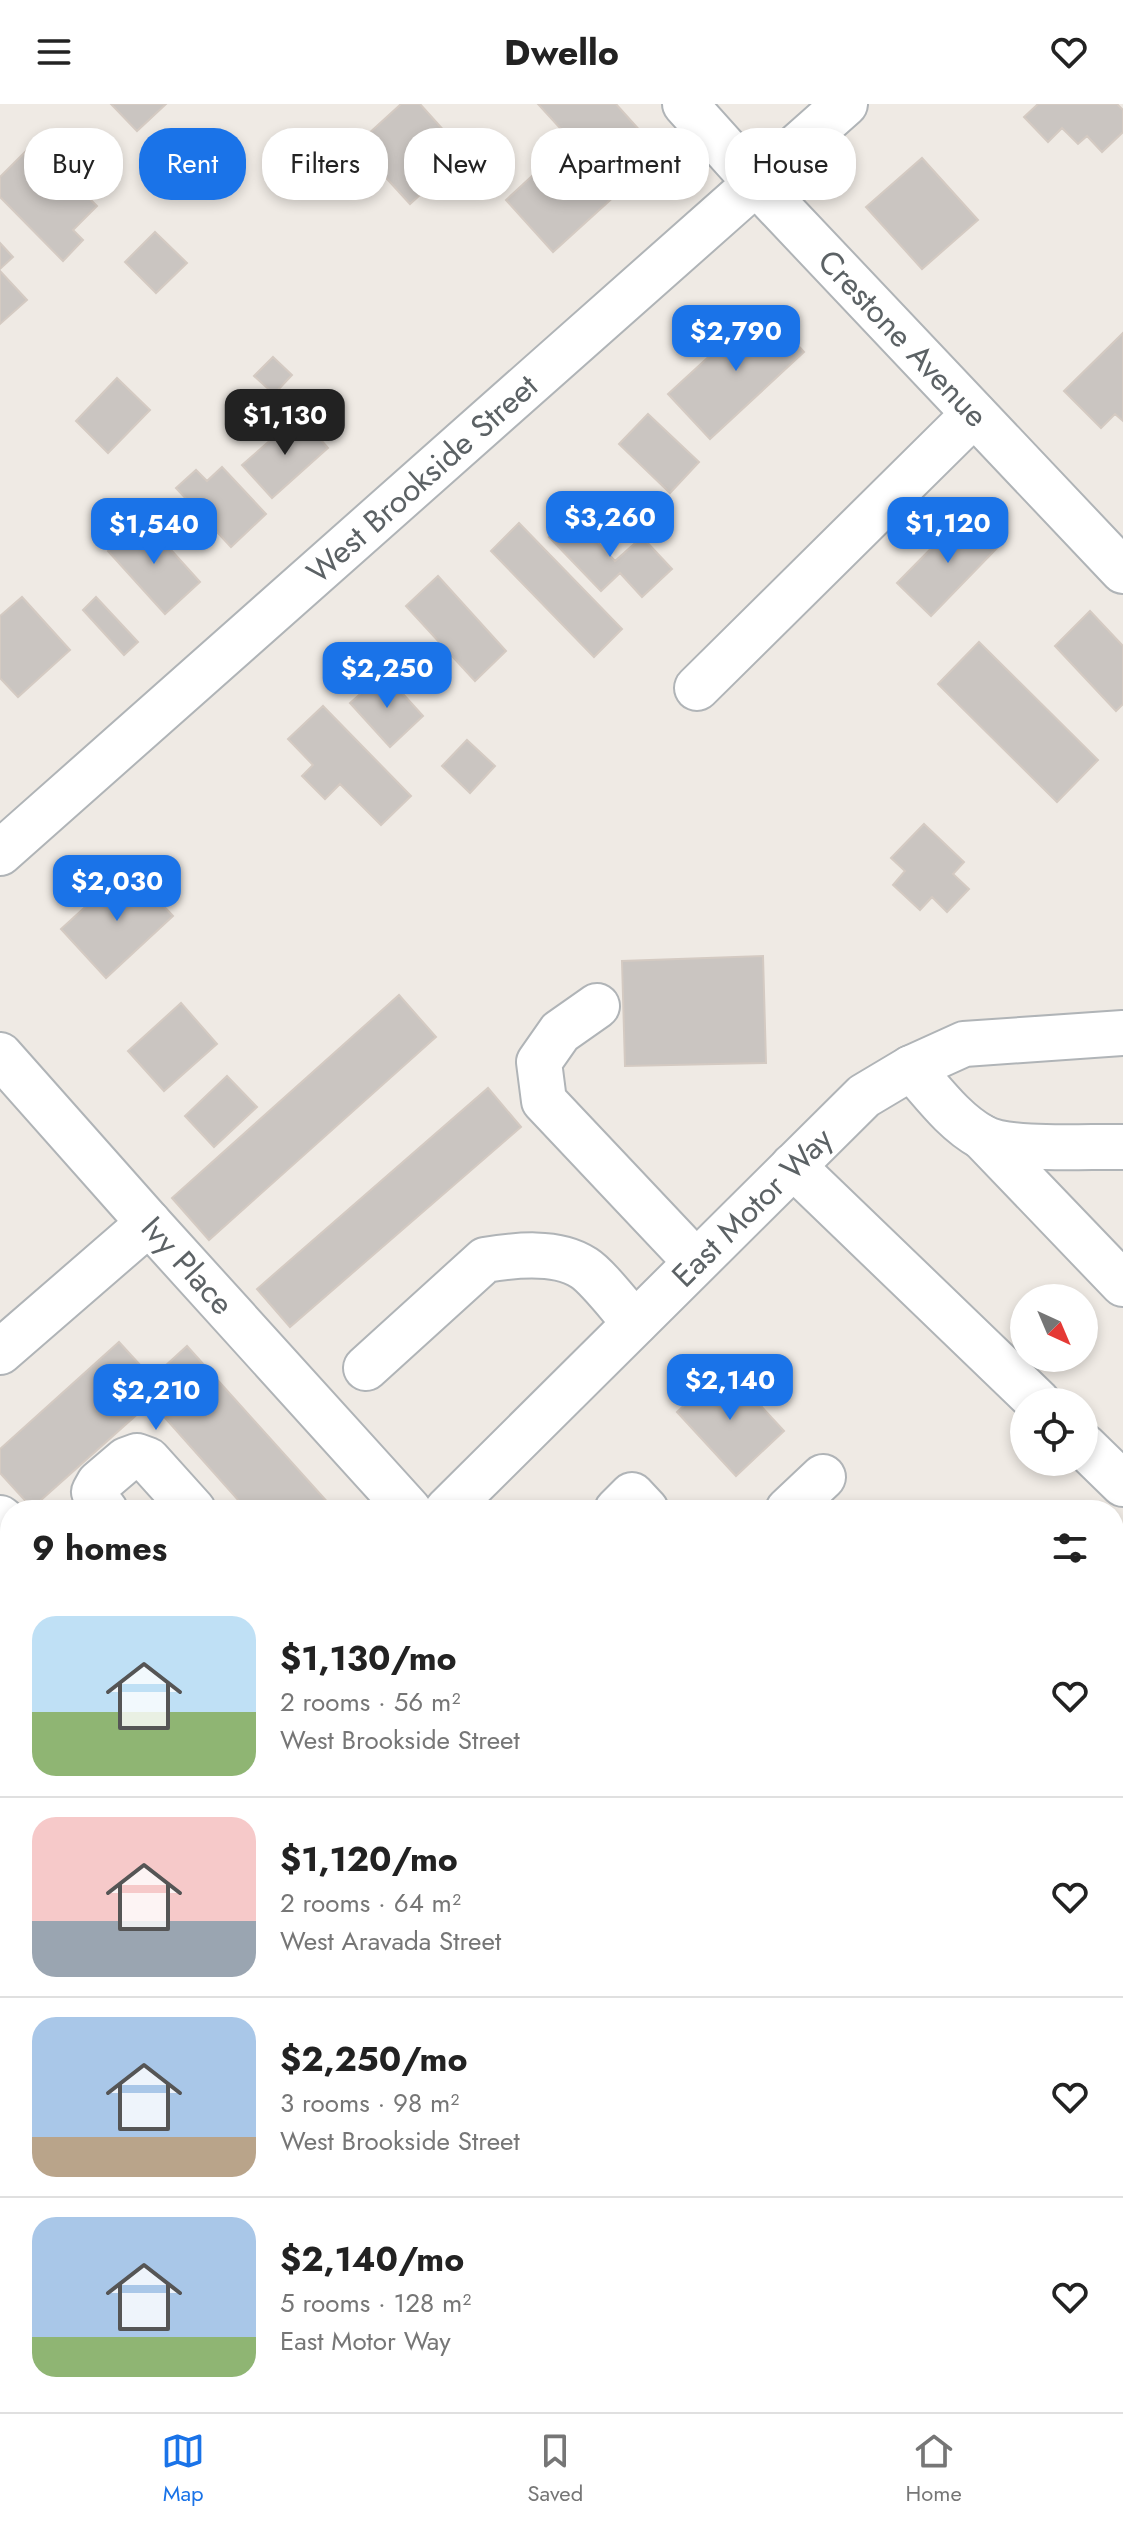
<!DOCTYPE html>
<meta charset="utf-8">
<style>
body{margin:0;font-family:Jost,sans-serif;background:#f2f2f2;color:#222;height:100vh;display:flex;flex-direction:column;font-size:30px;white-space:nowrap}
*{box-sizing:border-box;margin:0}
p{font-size:26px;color:#767676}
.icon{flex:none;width:44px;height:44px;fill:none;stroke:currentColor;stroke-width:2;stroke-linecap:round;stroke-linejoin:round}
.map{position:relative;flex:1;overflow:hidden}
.drawer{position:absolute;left:0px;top:1396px;width:1124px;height:912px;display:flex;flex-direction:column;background:#fff;border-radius:32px 32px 0 0;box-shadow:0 4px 12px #0003}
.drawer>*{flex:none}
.guide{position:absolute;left:24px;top:24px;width:1076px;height:72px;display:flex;gap:16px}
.needle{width:52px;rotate:136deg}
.controls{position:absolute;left:1010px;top:1180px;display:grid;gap:16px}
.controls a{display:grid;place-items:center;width:88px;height:88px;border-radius:50%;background:#fff;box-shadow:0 4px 12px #0003;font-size:40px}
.price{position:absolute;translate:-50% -68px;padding:0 18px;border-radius:16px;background:#1a73e8;color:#fff;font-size:26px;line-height:52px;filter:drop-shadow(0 2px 4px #0008)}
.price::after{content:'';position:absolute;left:50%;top:48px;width:24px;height:18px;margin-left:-12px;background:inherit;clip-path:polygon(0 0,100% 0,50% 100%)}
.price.selected{background:#222;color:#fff}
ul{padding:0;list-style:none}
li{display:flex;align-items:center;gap:24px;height:200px;padding:0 32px}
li+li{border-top:2px solid #e0e0e0}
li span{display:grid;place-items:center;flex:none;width:224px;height:160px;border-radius:24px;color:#555}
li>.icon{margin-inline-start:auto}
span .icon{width:96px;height:96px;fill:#fffc;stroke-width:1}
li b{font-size:34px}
h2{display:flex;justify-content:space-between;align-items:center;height:96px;padding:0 32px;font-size:34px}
.chip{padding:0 28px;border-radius:32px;background:#fff;box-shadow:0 4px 12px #0003;font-size:28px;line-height:72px}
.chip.selected{background:#1a73e8;color:#fff}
header{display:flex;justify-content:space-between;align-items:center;height:104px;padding:0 32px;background:#fff;font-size:36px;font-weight:700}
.menu{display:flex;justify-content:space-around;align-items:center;height:112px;border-top:2px solid #e0e0e0;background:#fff;font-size:22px;color:#767676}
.menu a{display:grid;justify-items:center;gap:4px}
.menu .selected{color:#1a73e8}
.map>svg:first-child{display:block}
</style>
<header><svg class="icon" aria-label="menu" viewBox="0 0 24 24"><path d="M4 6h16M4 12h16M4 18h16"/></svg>Dwello<svg class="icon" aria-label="heart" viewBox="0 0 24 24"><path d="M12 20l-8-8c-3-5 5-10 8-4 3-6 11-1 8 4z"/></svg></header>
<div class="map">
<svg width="1123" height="2308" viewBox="0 0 1123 2308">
<rect width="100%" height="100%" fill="#efeae4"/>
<path fill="#feedda" d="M10,1900V2298H402L412,2308H0V1910Z"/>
<path fill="#cac5c1" stroke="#d4cac2" stroke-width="2" d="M111,0H166L137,27Z
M401,0H420L465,50L410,100L356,41Z
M538,0H616L661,50L553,148L506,96L571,36Z
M1038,0H1117L1123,6V28L1102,48L1087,32L1078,40L1062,24L1048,38L1024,13Z
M34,39L97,102L73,126L83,136L63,157L0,93V73Z
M922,54L978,116L922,165L866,103Z
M155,128L187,159L156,189L125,158Z
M0,139L13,153L0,165Z
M0,167L27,196L0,220Z
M763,203L804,248L710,335L668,290Z
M1123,229V317L1115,310L1101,324L1064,287Z
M273,253L292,271L274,290L254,272Z
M117,274L150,306L108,349L76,317Z
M648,310L699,358L670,389L619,340Z
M299,311L328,344L272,394L242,361Z
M222,363L266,410L231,443L176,384L196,366L207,377Z
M965,410L998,443L931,512L897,479Z
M573,411L615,457L642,433L672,465L642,493L620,469L601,487L549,433Z
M143,415L200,478L165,510L108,447Z
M519,419L622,525L594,553L491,447Z
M438,472L506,547L475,577L406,502Z
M22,493L70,546L18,593L0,574V512Z
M96,493L138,538L124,551L83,506Z
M1090,507L1123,542V600L1116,607L1055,542Z
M979,538L1098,656L1057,698L938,580Z
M384,569L423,612L390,643L350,599Z
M323,602L411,692L381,721L340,680L325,695L302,672L313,661L288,635Z
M467,636L495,662L470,689L442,662Z
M924,720L964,758L953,770L969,785L947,808L932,793L920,806L893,781L905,767L891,754Z
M128,764L173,812L106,874L61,825Z
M763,852L766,959L625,962L622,857Z
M399,891L436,933L209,1136L172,1094Z
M181,899L217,940L164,987L128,947Z
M227,972L257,1003L214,1043L185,1012Z
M488,984L521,1023L290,1223L257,1185Z
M119,1238L152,1274L187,1242L331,1402L327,1406H247L151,1298L32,1404L0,1369V1345Z
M725,1263L784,1327L736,1372L677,1308Z
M0,1449L10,1461V1468L0,1476Z
M1123,1856V1910L1114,1901V1864Z
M10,2157V2237L0,2228V2168Z
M801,2298H1102L1099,2308H798Z"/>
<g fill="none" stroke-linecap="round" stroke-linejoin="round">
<defs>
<g id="minor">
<path id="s1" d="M685,0L756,79L1123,467"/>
<path d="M697,584L974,310"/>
<path id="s2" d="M0,749L845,0"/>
<path d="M597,902L560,928L539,958L544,997L696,1158"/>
<path id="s3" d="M0,951L149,1119L409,1406"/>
<path d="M911,964C932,987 953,1017 982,1033C1008,1048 1089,1042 1123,1043"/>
<path d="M982,1033L1123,1180"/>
<path d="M793,1062L1038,1298"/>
<path d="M0,1248L149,1119"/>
<path d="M366,1264L485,1156C515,1151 557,1146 584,1164C598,1173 622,1205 635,1219"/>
<path d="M1084,1342L1123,1380"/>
<path d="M105,1406L98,1398L94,1388L99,1379L126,1356L137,1352L148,1356L193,1406"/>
<path id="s4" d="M447,1406L864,992L911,964L964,940L1123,929"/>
<path d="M617,1406L632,1391L646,1406"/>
<path d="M788,1406L823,1373"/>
<path d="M0,1414L10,1422"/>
<path d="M0,1626L10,1636"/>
<path d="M0,1709L6,1715L10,1711"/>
<path d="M0,1854L10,1844"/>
<path d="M0,1948L10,1958"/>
<path d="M1114,2022L1123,2025"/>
<path d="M0,2081L10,2071"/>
<path d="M1114,2145L1123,2148"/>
<path d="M0,2302L10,2292"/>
<path d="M152,2308L164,2298"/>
<path d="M363,2308L380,2298"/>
<path d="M543,2308L551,2298"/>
<path d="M728,2308L730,2298"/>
</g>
</defs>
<use href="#minor" stroke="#b0b4b7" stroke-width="48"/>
<use href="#minor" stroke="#fff" stroke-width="44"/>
</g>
<g text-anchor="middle" stroke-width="6" stroke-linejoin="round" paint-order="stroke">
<g font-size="32" fill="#5c6265" stroke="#fff">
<text dy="11" stroke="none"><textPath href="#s1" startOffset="320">Crestone Avenue</textPath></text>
<text dy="11" stroke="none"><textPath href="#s2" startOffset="564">West Brookside Street</textPath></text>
<text dy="11" stroke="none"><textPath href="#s4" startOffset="430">East Motor Way</textPath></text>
<text dy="11" stroke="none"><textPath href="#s3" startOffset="282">Ivy Place</textPath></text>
</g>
</g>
</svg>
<div class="controls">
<a><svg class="needle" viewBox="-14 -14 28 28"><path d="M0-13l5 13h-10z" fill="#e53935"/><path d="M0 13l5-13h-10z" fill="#767676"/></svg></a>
<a><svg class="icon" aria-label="locate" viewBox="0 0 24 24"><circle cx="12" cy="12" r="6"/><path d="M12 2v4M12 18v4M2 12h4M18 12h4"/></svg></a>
</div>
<b class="price" style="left:736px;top:269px">$2,790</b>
<b class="price selected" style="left:285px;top:353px">$1,130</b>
<b class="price" style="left:610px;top:455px">$3,260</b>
<b class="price" style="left:948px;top:461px">$1,120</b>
<b class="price" style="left:154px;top:462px">$1,540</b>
<b class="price" style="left:387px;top:606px">$2,250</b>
<b class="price" style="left:117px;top:819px">$2,030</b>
<b class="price" style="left:730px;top:1318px">$2,140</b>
<b class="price" style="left:156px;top:1328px">$2,210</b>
<div class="guide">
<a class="chip">Buy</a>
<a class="chip selected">Rent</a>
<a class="chip">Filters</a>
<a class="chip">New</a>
<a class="chip">Apartment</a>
<a class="chip">House</a>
</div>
<section class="drawer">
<h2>9 homes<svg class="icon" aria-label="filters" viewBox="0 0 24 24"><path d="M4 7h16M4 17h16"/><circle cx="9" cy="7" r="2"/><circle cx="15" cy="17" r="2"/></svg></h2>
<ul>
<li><span style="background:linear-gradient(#bfe0f5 60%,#8fb573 0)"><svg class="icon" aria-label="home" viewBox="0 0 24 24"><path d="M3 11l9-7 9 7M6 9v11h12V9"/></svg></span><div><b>$1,130/mo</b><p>2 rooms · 56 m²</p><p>West Brookside Street</p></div><svg class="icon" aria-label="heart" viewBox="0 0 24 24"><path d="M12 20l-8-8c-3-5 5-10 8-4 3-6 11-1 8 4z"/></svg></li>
<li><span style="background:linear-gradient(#f6c9c9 65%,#9aa5b1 0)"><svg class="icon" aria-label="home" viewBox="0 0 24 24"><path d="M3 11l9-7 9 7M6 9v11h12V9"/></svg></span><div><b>$1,120/mo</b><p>2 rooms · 64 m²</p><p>West Aravada Street</p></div><svg class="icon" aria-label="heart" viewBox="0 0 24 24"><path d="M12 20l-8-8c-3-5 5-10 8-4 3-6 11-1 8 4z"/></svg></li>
<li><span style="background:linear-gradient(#a9c7e8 75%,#b9a48a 0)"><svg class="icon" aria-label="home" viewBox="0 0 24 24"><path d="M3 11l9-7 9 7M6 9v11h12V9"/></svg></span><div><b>$2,250/mo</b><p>3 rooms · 98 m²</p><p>West Brookside Street</p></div><svg class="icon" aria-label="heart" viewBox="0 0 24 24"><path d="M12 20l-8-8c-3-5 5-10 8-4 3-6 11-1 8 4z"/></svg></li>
<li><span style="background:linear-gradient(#a9c7e8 75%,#8fb573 0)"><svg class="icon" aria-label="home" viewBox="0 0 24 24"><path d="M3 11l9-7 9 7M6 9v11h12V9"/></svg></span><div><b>$2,140/mo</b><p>5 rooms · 128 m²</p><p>East Motor Way</p></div><svg class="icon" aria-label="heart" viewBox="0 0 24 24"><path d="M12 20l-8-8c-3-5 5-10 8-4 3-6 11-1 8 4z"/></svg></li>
</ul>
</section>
</div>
<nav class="menu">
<a class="selected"><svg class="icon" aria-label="map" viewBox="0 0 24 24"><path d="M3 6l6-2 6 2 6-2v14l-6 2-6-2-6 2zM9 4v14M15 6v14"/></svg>Map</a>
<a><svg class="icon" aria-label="saved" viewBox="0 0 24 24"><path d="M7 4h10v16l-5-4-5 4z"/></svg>Saved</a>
<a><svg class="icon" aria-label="home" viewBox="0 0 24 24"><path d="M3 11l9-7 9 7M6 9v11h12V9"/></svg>Home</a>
</nav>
